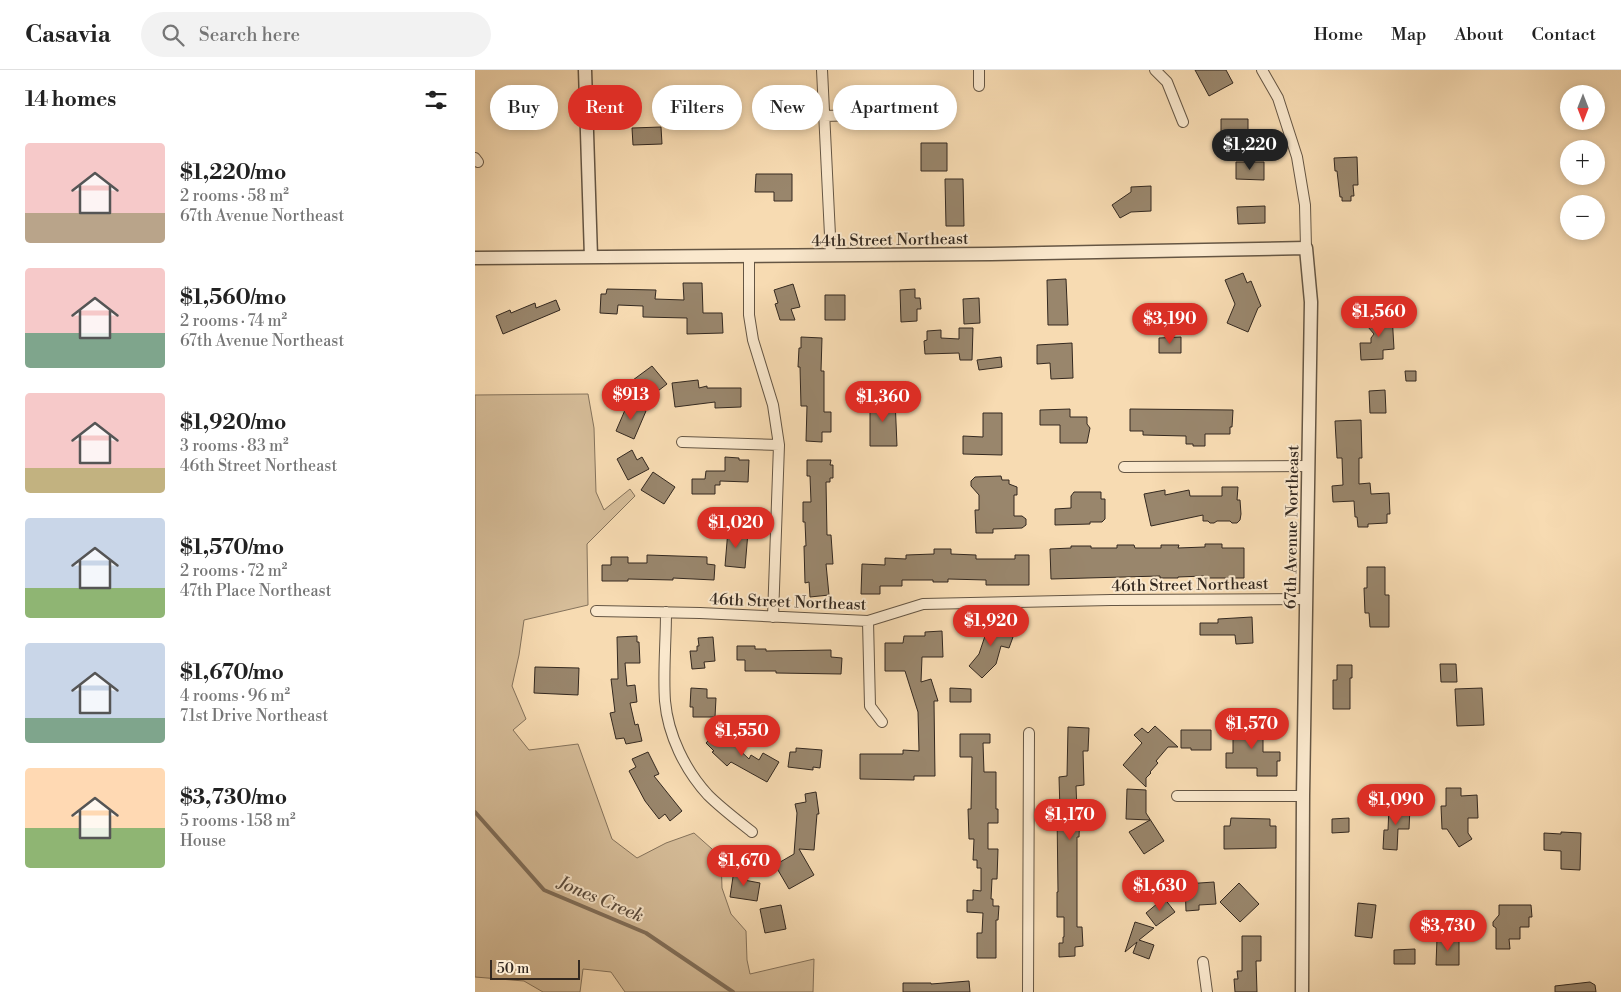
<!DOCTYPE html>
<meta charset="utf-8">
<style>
body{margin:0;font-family:"Libre Bodoni",serif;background:#f2f2f2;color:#222;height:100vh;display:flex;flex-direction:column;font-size:19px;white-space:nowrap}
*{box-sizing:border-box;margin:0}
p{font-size:16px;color:#767676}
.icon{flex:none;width:28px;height:28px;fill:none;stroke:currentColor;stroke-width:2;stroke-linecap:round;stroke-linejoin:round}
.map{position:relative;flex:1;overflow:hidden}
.sheet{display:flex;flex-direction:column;background:#fff;width:475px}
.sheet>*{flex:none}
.top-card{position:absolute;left:15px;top:15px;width:475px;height:45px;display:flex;gap:10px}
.needle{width:32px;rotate:180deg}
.fabs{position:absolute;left:1085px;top:15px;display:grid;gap:10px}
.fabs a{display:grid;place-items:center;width:45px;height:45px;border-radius:50%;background:#fff;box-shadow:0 2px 8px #0003;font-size:25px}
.scale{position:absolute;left:15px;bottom:12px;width:90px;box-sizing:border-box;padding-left:5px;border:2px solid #342920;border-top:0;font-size:14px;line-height:18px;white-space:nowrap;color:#342920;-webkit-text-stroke:4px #fae8cd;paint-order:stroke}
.price{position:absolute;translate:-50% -42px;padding:0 11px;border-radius:18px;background:#d93025;color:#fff;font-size:16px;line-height:32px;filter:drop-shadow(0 1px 2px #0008)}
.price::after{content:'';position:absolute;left:50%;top:30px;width:15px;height:11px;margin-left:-8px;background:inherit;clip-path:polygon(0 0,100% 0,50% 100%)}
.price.active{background:#222;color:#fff}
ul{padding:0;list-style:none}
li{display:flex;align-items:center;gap:15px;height:125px;padding:0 25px}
li span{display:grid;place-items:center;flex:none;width:140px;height:100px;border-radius:5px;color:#555}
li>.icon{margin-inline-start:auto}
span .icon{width:60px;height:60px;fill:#fffc;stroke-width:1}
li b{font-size:21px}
h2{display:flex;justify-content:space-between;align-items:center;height:60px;padding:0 25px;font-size:21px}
.chip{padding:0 18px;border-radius:22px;background:#fff;box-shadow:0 2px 8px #0003;font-size:18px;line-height:45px}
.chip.active{background:#d93025;color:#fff}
header{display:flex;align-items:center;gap:30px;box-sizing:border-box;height:70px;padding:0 25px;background:#fff;border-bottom:1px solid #e0e0e0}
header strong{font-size:24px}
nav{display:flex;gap:28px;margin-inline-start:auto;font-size:18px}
.search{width:350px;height:45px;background:#f2f2f2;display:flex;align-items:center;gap:12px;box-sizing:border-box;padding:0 18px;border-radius:28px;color:#767676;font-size:19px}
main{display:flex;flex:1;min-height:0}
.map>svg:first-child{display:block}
</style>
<header>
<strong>Casavia</strong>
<div class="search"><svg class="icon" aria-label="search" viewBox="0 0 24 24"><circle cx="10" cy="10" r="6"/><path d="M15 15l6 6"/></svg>Search here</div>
<nav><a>Home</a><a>Map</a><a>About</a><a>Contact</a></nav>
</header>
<main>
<section class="sheet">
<h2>14 homes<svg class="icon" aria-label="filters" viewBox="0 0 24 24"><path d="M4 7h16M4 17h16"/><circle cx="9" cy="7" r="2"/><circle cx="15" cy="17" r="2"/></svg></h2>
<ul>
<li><span style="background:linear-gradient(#f6c9c9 70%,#b9a48a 0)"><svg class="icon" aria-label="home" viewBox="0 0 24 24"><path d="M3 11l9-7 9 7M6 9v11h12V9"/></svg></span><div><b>$1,220/mo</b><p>2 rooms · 58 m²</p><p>67th Avenue Northeast</p></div></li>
<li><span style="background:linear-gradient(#f6c9c9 65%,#7fa58c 0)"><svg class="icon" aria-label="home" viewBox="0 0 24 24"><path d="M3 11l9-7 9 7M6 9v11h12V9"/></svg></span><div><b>$1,560/mo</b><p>2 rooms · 74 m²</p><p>67th Avenue Northeast</p></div></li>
<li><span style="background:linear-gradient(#f6c9c9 75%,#c2b280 0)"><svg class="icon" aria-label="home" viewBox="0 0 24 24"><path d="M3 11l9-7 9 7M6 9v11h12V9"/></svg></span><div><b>$1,920/mo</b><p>3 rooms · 83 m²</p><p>46th Street Northeast</p></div></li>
<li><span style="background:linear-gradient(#c9d6e8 70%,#8fb573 0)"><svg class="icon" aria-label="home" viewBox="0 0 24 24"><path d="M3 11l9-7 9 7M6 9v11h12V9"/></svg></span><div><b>$1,570/mo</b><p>2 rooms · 72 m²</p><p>47th Place Northeast</p></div></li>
<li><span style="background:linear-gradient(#c9d6e8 75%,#7fa58c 0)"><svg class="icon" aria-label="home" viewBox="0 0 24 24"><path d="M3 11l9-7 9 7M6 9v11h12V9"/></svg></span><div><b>$1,670/mo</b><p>4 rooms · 96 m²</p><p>71st Drive Northeast</p></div></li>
<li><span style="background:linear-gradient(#ffd9b3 60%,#8fb573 0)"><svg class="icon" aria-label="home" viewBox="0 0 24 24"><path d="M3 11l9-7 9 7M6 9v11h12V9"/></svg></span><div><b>$3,730/mo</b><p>5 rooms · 158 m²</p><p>House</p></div></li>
</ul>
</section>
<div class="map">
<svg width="1146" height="922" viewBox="0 0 1146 922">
<rect width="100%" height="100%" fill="#f7dbb2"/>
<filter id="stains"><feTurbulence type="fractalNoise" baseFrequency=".004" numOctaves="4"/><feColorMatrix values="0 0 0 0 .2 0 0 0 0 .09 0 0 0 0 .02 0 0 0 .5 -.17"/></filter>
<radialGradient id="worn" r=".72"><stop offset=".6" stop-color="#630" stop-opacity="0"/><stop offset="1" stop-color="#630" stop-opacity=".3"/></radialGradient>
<path fill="#d6bd99" stroke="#85735c" d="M113,324L119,358L121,422L129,440L155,419L160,426L112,474L113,535L49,550L44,585L37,616L51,649L38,660L54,680L103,674L137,769L162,788L191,773L219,763L246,787L247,818L256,844L271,861L272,890L275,904L339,889L338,922H150L136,902L108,899L105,922H68L49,911L0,907V325Z"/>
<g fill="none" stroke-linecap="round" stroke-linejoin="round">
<path stroke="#816f5a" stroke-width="4" d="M0,742L69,820L171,863L258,922"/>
</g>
<path fill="#99866c" stroke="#342920" d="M720,0H751L758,13L734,26Z
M746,49H773V66H746Z
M186,57L187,74L158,75L157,58Z
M446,73H472V101H446Z
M882,87L883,115H878L879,126H876V131H867V127H865L862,101H860L859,88Z
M761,92H789V110L761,109Z
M281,104H317V131H299V122H280Z
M470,109H488L489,156H471Z
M676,116V141L656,142L645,148L637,135L656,122V117Z
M790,136V153L763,154L762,137Z
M768,203L772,213L776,211L786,236L783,238L773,262L752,253L760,234L750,210Z
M591,209L593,255H573L572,210Z
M208,213H227L228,243H247L248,263L212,264V248L168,247V236L143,235L142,244L125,243L126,224H131L132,219L181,220L180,229L209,230Z
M318,214L325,237L316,239L320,250H305L300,234L303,233L299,220Z
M440,219V228H445L446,239H442V251L426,252L425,220Z
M350,225H370V250H350Z
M504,228L505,253L489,254L488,229Z
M81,230L85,240L28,264L21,246L35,240L36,243L60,233L61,238Z
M929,233H938L939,245L930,246Z
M917,244L919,279L908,280V289L886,290L885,273H896V268L899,264L893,257V252L895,247L899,245Z
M484,258H498L497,290H485L484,283L450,284L449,271L452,270V261L466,260V268L484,269Z
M326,267L347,268L346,301H349V342H356V362H347V372L331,371L332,336H326L325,297H323L324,278H326Z
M706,267V283H684V268Z
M597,273L598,308L576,309L575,293L562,294V275Z
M526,287L527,297L504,300L502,290Z
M177,296L192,314L170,331L161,319L164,317L158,310Z
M930,301H941V311H931Z
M223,310L224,318L232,316V318H266V337L240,338V332L200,337L197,313Z
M910,320L911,343H895L894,321Z
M395,329H420L422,376H395Z
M153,333L171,341L159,369L141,361Z
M595,339V347H612V354L615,358L612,373H585V355H565V340Z
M655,339L758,340L757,357H755V364H730V376H718V374H711V366L668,365V361H655Z
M508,343H527V385L488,384V366L508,367Z
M886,350L887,388H884V414L895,413L896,424L914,423L915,444H912V453L893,454V457H883L882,447H880L879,431L858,432L857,416L868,415L867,388H862L860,351Z
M157,380L162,390L167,387L174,399L153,410L142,389Z
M250,387L264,388V390H274L273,412L245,411V415H240V424H217V409H230L231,401H250Z
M332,390H356L355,395H358V408H355V412H351L352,465H356L358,494H351L354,525L335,527L334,512L330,513L329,476H331L330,452H328V432H336L335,406H332Z
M178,402L200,417L189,434L166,420Z
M526,406L527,410H534V414L542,417V425H539V446H547L551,449V455L547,458L518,459V463H501L500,440H504V425L496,416V411L500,407Z
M747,417H763L762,430H765L766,444L765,450L762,453H757L755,451H742L739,453H735L733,451H728V445L676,456L669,424L690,420V425L714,420L715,426H747Z
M599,422H626V429H630V449L627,452H615V454L580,455V439L596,438V426Z
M253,460L273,462L270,498L250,496Z
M730,474H747V478H769V508H729V506L703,507V508H685V506L576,509L575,479L596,478V476H616V478H642V475H659L660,478H686V475H704L703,478L730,477Z
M459,479H476V484L501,485V489H540V485H554V515H511V510L473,509V512H458V510H427V516H405V524H386L387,494L410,495V488L431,489V485L459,484Z
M172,485L232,487V494L240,495L239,510L198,508V510L153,509V511H127V495H136V487H153V493H172Z
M892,497H910V525H914V557H895L894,543H890L889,518H892Z
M777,547L778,573L761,574L760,565H725V553H743V549Z
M526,548L527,564L538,567L534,578L526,576L521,594L507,608L494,596L504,584L510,566V549Z
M467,561L468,587H447L446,612L456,609L463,631H459L460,706H439V710L385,709V684H428V680L444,681L443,642L430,601H410V573H428L429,566H450V562Z
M162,566V572H164L165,593H150L152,616L160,615L162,632L155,633L160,655L163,654L167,671L151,674L149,668L141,669L135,643L140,642L136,609H143L142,567Z
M238,567L240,591L229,592L230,598L217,599L215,581H222V576H224L223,568Z
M262,576H280V579H291V581L356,580V587L367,588L366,604L301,603V601H270V590H262Z
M965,594H981L982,612H966Z
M862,595H877V608H875V639H858V610H862Z
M60,597L104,598L103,625L59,623Z
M216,618L232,619V628H241L240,647H218V637H215Z
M475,618L496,619V632H475Z
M1007,618L1009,655L982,656L980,619Z
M767,651H788V682H805V691H802V706H782V698H751V683H758V656H767Z
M680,656L703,677H693L681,691L683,693L675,702L676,703L671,708V717L648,695L667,673L659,665L667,658L673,663Z
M593,657L614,658L613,681H608L609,715L601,716L602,741H605L604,767H602V857H607L608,876L600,877V886L584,887V873H588V867H589V847H582V822H583L582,741H585L584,707L592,706Z
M243,660L274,689L276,685L284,690L288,683L304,692L292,712L256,692L252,696L237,682L239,681L231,673Z
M706,660H736V680H716V678H706Z
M485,664H515V673H508L509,702H521V739H523V753H513V779H523L522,809H517L516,829H518V836H524L523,850H521V888H502V863H507L508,843L492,842V830H498V820L506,821V798H502V790H498L499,769H494L493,739H496L497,687H485Z
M321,678L347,680L345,698L338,697V700L313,697L315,682H321Z
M173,682L184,704L179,706L207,741L195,751L190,744L184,749L170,731L154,701L161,697L157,689Z
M971,718H986V726L1002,725L1003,748H993V763L997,769L984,777L972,759H967L966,736H971Z
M652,719L671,720V743L689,771L669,784L654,762L675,750L651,749Z
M341,722L344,744H342L339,780L324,779L339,805L314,819L300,795L319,784L322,743L320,734L331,732L330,724Z
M914,737H935L934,759H923L922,780L908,779L909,760H913Z
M756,748L795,749V756H801V778L749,779V756H755Z
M874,748V762L857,763V749Z
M1086,762L1106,763L1105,800L1086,799V781L1069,780V763L1086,764Z
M259,800L271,802L269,810L285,813L282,831L255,827Z
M739,812L741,834L724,835V840L711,841L710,814Z
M764,813L784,834L765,852L745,832Z
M689,828L700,842L681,856L671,843Z
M883,833L901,835L897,868L880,866Z
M306,835L311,859L290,863L285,839Z
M1024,835H1056L1057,847H1054V857H1045V869H1034L1035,879H1021V858L1018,856V852L1024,845Z
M660,852L679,858L664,870L679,875L674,889L658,883L662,872L650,882Z
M767,866H786V891H781L782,922H760L759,909H763L762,901H767Z
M962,868H984V895H961Z
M940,879V894H919V880Z
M494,911L495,922H428V913H456V914Z
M1115,912L1120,915L1121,922H1080V916Z"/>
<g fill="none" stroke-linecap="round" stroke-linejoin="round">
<defs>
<path id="minor" d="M347,0L356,186
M504,0V16
M680,0L692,12L708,52
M787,0L803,28L822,87L830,135L831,178
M349,46L421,44
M0,88L3,92
M274,187V245L278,270L298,335L304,375L298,547
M207,372L304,375
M649,397L834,396
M121,541L225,543L393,551L448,534L636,530L831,529
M191,542C191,572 188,602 190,631C193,665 210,700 233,725C246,738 262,750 277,762
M393,551L395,636L407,652
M702,726H828
M728,892L732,922
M553,922L554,663"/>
<path id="tertiary" d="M110,0L116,187
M0,188L516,184L831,178L836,232L828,726L827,922"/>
</defs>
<use href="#minor" stroke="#655644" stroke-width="12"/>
<use href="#tertiary" stroke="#655644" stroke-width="15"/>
<use href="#minor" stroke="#fae8cd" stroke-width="10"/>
<use href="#tertiary" stroke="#fae8cd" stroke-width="12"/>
</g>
<g text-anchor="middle" stroke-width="4" stroke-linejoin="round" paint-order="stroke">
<g font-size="16" fill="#342920" stroke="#fae8cd">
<text transform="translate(415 169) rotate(-1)" y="6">44th Street Northeast</text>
<text transform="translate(816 457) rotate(-89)" y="6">67th Avenue Northeast</text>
<text transform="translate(715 514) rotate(-1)" y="6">46th Street Northeast</text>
<text transform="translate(313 531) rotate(2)" y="6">46th Street Northeast</text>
</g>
<g font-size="18" font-style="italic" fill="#5b4c3d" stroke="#fae8cd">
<text transform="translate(126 829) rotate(23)" y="6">Jones Creek</text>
</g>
</g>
<rect width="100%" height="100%" filter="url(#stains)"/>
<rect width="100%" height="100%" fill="url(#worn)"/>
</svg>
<div class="fabs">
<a><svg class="needle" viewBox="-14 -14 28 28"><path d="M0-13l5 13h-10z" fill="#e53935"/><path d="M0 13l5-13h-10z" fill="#767676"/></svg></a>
<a>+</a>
<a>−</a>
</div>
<div class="scale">50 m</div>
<b class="price active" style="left:775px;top:101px">$1,220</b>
<b class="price" style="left:904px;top:268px">$1,560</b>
<b class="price" style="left:695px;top:275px">$3,190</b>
<b class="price" style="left:156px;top:351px">$913</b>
<b class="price" style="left:408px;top:353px">$1,360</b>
<b class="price" style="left:261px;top:479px">$1,020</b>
<b class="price" style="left:516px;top:577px">$1,920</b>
<b class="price" style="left:777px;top:680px">$1,570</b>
<b class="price" style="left:267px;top:687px">$1,550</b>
<b class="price" style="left:921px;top:756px">$1,090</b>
<b class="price" style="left:595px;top:771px">$1,170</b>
<b class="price" style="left:269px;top:817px">$1,670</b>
<b class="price" style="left:685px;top:842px">$1,630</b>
<b class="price" style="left:973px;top:882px">$3,730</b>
<div class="top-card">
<a class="chip">Buy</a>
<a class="chip active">Rent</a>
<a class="chip">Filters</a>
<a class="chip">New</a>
<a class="chip">Apartment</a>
</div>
</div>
</main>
